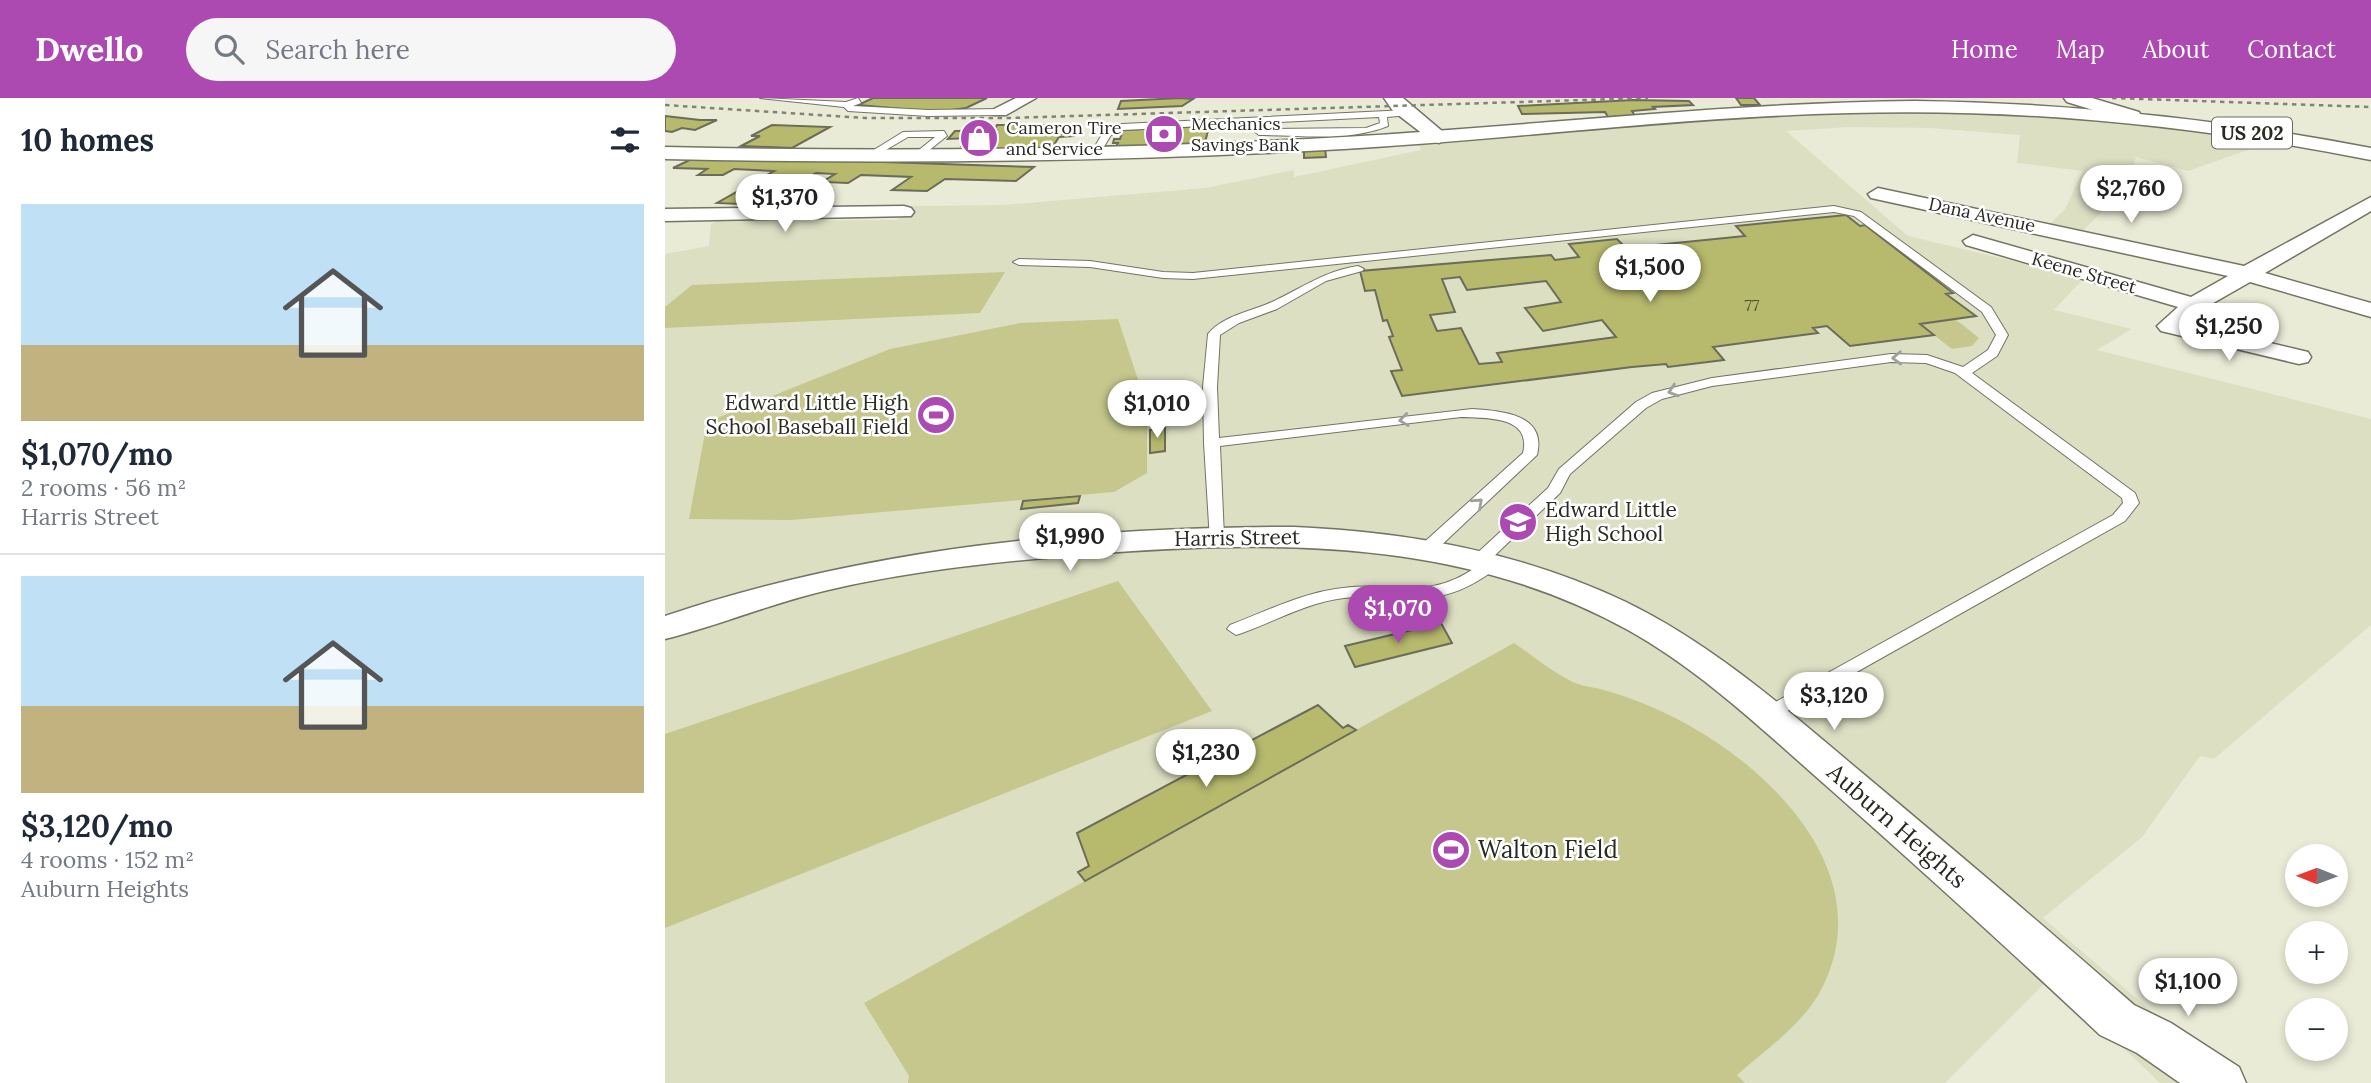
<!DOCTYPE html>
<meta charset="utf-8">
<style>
body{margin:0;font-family:Lora,serif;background:#f6f6f7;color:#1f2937;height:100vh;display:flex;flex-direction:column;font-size:26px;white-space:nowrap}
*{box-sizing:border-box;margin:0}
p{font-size:23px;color:#747a83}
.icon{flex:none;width:38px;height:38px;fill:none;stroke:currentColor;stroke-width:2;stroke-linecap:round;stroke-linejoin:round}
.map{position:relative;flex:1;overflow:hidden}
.side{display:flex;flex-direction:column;background:#fff;width:665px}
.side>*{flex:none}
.needle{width:46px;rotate:271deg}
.fabs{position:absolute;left:1620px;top:746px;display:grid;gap:14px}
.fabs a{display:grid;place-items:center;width:63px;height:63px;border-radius:50%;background:#fff;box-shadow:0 4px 10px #0003;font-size:35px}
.price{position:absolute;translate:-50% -60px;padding:0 16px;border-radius:24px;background:#fff;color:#222;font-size:23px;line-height:46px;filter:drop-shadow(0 2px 4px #0008)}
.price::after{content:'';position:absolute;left:50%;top:42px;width:21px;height:16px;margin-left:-10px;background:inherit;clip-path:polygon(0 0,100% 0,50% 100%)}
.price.active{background:#ac4ab2;color:#fff}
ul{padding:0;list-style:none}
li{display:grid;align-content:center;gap:14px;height:371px;padding:0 21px}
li+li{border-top:2px solid #e0e1e3}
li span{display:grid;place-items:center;height:217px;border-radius:0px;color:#555}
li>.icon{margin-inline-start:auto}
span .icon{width:126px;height:126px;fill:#fffc;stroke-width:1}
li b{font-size:30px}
h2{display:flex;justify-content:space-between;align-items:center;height:84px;padding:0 21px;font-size:30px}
header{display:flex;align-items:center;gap:42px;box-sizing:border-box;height:98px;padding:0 35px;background:#ac4ab2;color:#fff}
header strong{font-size:33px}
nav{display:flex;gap:38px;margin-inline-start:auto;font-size:24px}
.search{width:490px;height:63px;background:#f6f6f7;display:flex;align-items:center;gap:18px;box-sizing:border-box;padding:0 24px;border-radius:38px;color:#747a83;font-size:26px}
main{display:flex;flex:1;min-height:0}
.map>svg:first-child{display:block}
</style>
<header>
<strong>Dwello</strong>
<div class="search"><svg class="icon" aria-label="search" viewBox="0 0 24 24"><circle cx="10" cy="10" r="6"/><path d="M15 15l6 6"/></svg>Search here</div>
<nav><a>Home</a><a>Map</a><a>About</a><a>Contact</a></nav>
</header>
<main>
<section class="side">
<h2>10 homes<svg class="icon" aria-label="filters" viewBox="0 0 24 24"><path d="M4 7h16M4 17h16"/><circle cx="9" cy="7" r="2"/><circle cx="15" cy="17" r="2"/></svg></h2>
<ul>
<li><span style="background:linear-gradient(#bfe0f5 65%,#c2b280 0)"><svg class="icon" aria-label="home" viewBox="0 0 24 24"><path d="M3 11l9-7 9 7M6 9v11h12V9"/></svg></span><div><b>$1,070/mo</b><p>2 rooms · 56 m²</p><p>Harris Street</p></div></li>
<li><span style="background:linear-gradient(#bfe0f5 60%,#c2b280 0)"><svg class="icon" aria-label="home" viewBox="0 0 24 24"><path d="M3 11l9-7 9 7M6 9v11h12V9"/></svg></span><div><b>$3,120/mo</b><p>4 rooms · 152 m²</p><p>Auburn Heights</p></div></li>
</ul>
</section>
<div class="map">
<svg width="1706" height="985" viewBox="0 0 1706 985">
<rect width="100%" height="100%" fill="#eaebd6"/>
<path fill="#dddfc3" d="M1269,14L1455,24L1606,44L1523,73L1471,59L1462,88L1416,135L1383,128L1400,111L1418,73L1352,65L1355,37L1265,30L1184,29L1121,33L1243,138L1419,180L1389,212L1467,231L1432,252L1706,321V527L1549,661L1535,658L1477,739L1378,820L1533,953L1579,985H1495L1385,880L1280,985H0V156L44,148L46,126L52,123L232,122L247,108L338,107L540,90L629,72V79L756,52L754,46L1120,17Z"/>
<path fill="#c5c78d" d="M340,174L315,215L0,230V209L27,187Z
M453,221L482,309V375L449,394L126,422L24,421L42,324L225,251L355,225Z
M1290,221L1314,240L1307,248L1287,251L1255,226Z
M453,483L547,613L0,830V636Z
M849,545C867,557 886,573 906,583C917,589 931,589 942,593C968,600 993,611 1016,623C1109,672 1214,778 1157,890C1139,926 1101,951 1072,977L1080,985H243L244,978L199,905L420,783L413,774L424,767L412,735L653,607L677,630L683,627L691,632Z"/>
<path fill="#b7b96d" stroke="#6b6c5a" stroke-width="2" fill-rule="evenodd" d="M208,0H322L301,10L271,14L193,7Z
M515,0L528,1L517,8L453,11L456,3Z
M1071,0H1089L1095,7H1076Z
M968,2L1024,3L1028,7L988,9L990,11L967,13L970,18L943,19L940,14L857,16L853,8Z
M0,18L35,22H52L30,32L17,30L7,34L0,33Z
M107,27L165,29L127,50L76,48L95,38H86Z
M332,27H397L394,30L401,29L397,36L412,35L409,38L394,39L387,50L301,54L305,48L320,47Z
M544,28L540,45L451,49L453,45H448L449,41H455L458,32Z
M331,32L320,47L297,48L304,40L283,41L290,33Z
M660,50L661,59L639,60V51Z
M33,58L369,69L351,83L280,81L262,93L227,92L246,79L196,77L183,85L157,84L170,76L151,75L97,107L52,105L109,73L69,71L58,77H33L42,71L8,70Z
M1181,117L1195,128L1200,127L1288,195L1281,196L1311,218L1255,226L1269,237L1185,248L1162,228L1148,230L1153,235L1048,249L1059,262L1003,269L1001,266L967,269L737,298L726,273L737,272L724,239L728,238L722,222L718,223L710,192L700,193L695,173L886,157L890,162L914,159L904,146L952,141L961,150L1080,138L1071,128ZM795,179L802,192L881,183L896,204L860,210L878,233L937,222L951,239L832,255L837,264L814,266L796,230L772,233L765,217L790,214L777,181Z
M500,330V353L485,355V332Z
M415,398L413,405L356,411L358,403Z
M776,525L787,545L690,569L680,548Z
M653,607L678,630L683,627L691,632L420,783L413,774L424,768L412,735Z"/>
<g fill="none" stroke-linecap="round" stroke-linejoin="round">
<defs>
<path id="lane" d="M95,0L181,4L193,0L196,5L188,8L263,12L335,11L339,14L335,17L263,18L183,13L179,9Z
M742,12L745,17L722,19L723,28C683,44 637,37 594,37L590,34L594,31L701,30L715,25L714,19L458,32L446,37L434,57L426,55L439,33L457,26Z
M279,33L282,38L252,62L244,60L270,39H243L207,60L199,58L238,34Z
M1169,108L1196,114L1326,209L1343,237L1332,258L1307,275L1470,395L1474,405L1460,423L1103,624L1096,622L1093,617L1096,612L1448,417L1458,405L1457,400L1290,275L1261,265L1226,264L1047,288L997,301L981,310L905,376L895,395L826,461L832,462L835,466L832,470C769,517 747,492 679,500C644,504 610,523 577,535L571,537L562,531L565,527C602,513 639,494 678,490C734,483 763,504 814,467L807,462L809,458L883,390L894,371L971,304L987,295L1047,280L1226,256L1262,257L1298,269L1323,252L1331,237L1317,214L1189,118L1169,114L528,181L498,180L425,169L354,167L348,164L354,161L425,163L498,174L528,175Z
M693,168L699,171L697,173L661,183L612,211L574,225L555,237L552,289L554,340L807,311C837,313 882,316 872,357L768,455H756L754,451L756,447L858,355C867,318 822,320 796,319L555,348L559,439L557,443H545L539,345L538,289L543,236C559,217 585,214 607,204C637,190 659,173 693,168Z"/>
<path id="street" d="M351,0H371L341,17H329V11Z
M1213,90L1579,168L1706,99V113L1600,175L1706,205V219L1585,184L1543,208L1522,225L1643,254L1646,259L1643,264L1634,266L1496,233L1492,228L1513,209L1301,147L1298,143L1308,137L1526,199L1563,178L1206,100L1203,96Z
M239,108L246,110L249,114L246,118L0,123V111Z
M629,429C744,434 856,454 961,504C1049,547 1122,612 1196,674C1288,751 1379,828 1469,907L1506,925L1574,969L1581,985H1515L1472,955L1435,937C1346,853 1256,772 1166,692C1101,635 1038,574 963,532C797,440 611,442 427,456C338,463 249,472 163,492C107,505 55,527 0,541V518C202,450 416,429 629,429Z"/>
<path id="secondary" d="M719,0H738L784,39L774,45L767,43L728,13Z"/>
<path id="primary" d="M1399,0H1427L1474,14L1476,18L1467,24L1402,4Z"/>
<path id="highway" d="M1250,3C1404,5 1555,21 1706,50V62C1534,28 1361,10 1185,15C1016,19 848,41 679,51C453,64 226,66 0,61V49C226,54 453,52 679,39C870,28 1059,5 1250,3Z"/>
</defs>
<use href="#lane" stroke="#737462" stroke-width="2"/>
<use href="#street" stroke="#737462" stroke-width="3"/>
<use href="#secondary" stroke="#737462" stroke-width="3"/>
<use href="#primary" stroke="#737462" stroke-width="3"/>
<use href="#highway" stroke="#737462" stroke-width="3"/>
<use href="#lane" fill="#fff" fill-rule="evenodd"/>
<use href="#street" fill="#fff" fill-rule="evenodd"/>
<use href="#secondary" fill="#fff" fill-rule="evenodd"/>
<use href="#primary" fill="#fff" fill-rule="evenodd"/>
<use href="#highway" fill="#fff" fill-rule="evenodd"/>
<path stroke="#828375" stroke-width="2.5" stroke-dasharray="4.5 4.5" stroke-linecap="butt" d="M1447,0L1706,9
M0,7L200,20H344L983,0"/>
</g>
<defs><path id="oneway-chevron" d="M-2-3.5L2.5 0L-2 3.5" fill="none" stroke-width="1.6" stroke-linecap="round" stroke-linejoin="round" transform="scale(1.75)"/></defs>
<g stroke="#9f9f9c">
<use href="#oneway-chevron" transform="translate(1232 260) rotate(178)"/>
<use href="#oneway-chevron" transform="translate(1008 293) rotate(162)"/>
<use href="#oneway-chevron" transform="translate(739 322) rotate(173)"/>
<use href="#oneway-chevron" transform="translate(813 405) rotate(-43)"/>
</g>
<defs>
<symbol id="bank-disc" viewBox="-11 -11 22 22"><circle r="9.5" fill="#ac4ab2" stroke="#fff"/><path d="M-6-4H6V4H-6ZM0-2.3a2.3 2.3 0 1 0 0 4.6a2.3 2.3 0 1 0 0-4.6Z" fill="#fff"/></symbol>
<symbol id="shop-disc" viewBox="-11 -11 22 22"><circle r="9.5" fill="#ac4ab2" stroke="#fff"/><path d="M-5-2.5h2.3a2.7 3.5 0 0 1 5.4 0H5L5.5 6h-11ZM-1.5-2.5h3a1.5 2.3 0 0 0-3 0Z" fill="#fff"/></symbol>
<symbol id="stadium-disc" viewBox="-11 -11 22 22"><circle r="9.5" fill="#ac4ab2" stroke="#fff"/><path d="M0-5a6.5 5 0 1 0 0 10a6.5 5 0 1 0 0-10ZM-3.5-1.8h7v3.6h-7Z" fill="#fff"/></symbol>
<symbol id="school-disc" viewBox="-11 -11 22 22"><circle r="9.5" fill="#ac4ab2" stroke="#fff"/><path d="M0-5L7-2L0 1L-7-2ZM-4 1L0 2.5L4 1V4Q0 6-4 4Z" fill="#fff"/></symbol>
</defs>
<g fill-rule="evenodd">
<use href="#bank-disc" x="477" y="14" width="44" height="44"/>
<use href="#shop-disc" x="292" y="18" width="44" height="44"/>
<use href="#stadium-disc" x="249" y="295" width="44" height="44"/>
<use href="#school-disc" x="831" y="402" width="44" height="44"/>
<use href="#stadium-disc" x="764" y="730" width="44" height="44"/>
</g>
<g text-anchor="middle" stroke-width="5" stroke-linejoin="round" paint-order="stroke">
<g font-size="16" fill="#4c4e35">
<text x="1087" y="213">77</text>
</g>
<g font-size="18" fill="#292a22" stroke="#fff" text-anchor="start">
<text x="526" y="32">Mechanics<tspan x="526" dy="21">Savings Bank</tspan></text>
<text x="341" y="36">Cameron Tire<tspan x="341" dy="21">and Service</tspan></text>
</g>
<g font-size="18" fill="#292a22" stroke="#fff">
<text transform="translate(1317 117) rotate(12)" y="6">Dana Avenue</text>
<text transform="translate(1419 175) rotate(16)" y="6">Keene Street</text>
</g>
<rect fill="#fff" stroke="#696a64" stroke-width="2" x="1547" y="19.5" width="80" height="31" rx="5"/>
<g font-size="19" font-weight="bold" fill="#292a22">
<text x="1587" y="42">US 202</text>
</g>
<g font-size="21" fill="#292a22" stroke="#fff" text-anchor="end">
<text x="244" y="312">Edward Little High<tspan x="244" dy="24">School Baseball Field</tspan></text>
<text x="880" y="419" text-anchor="start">Edward Little<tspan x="880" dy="24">High School</tspan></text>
</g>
<g font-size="21" fill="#292a22" stroke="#fff">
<text transform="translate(572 440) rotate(-1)" y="7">Harris Street</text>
</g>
<g font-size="24" fill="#292a22" stroke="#fff">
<text transform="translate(1232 728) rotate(41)" y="8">Auburn Heights</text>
</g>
<g font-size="24" fill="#292a22" stroke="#fff" text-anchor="start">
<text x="813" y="760">Walton Field</text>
</g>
</g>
</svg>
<div class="fabs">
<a><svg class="needle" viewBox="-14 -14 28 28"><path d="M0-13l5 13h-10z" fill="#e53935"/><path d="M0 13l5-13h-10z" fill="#747a83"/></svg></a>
<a>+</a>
<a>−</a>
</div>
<b class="price" style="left:1466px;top:127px">$2,760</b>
<b class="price" style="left:120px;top:136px">$1,370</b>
<b class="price" style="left:985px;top:206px">$1,500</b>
<b class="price" style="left:1564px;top:265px">$1,250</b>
<b class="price" style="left:492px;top:342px">$1,010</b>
<b class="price" style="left:405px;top:475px">$1,990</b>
<b class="price active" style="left:733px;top:547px">$1,070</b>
<b class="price" style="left:1169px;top:634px">$3,120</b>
<b class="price" style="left:541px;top:691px">$1,230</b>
<b class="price" style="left:1523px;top:920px">$1,100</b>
</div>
</main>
